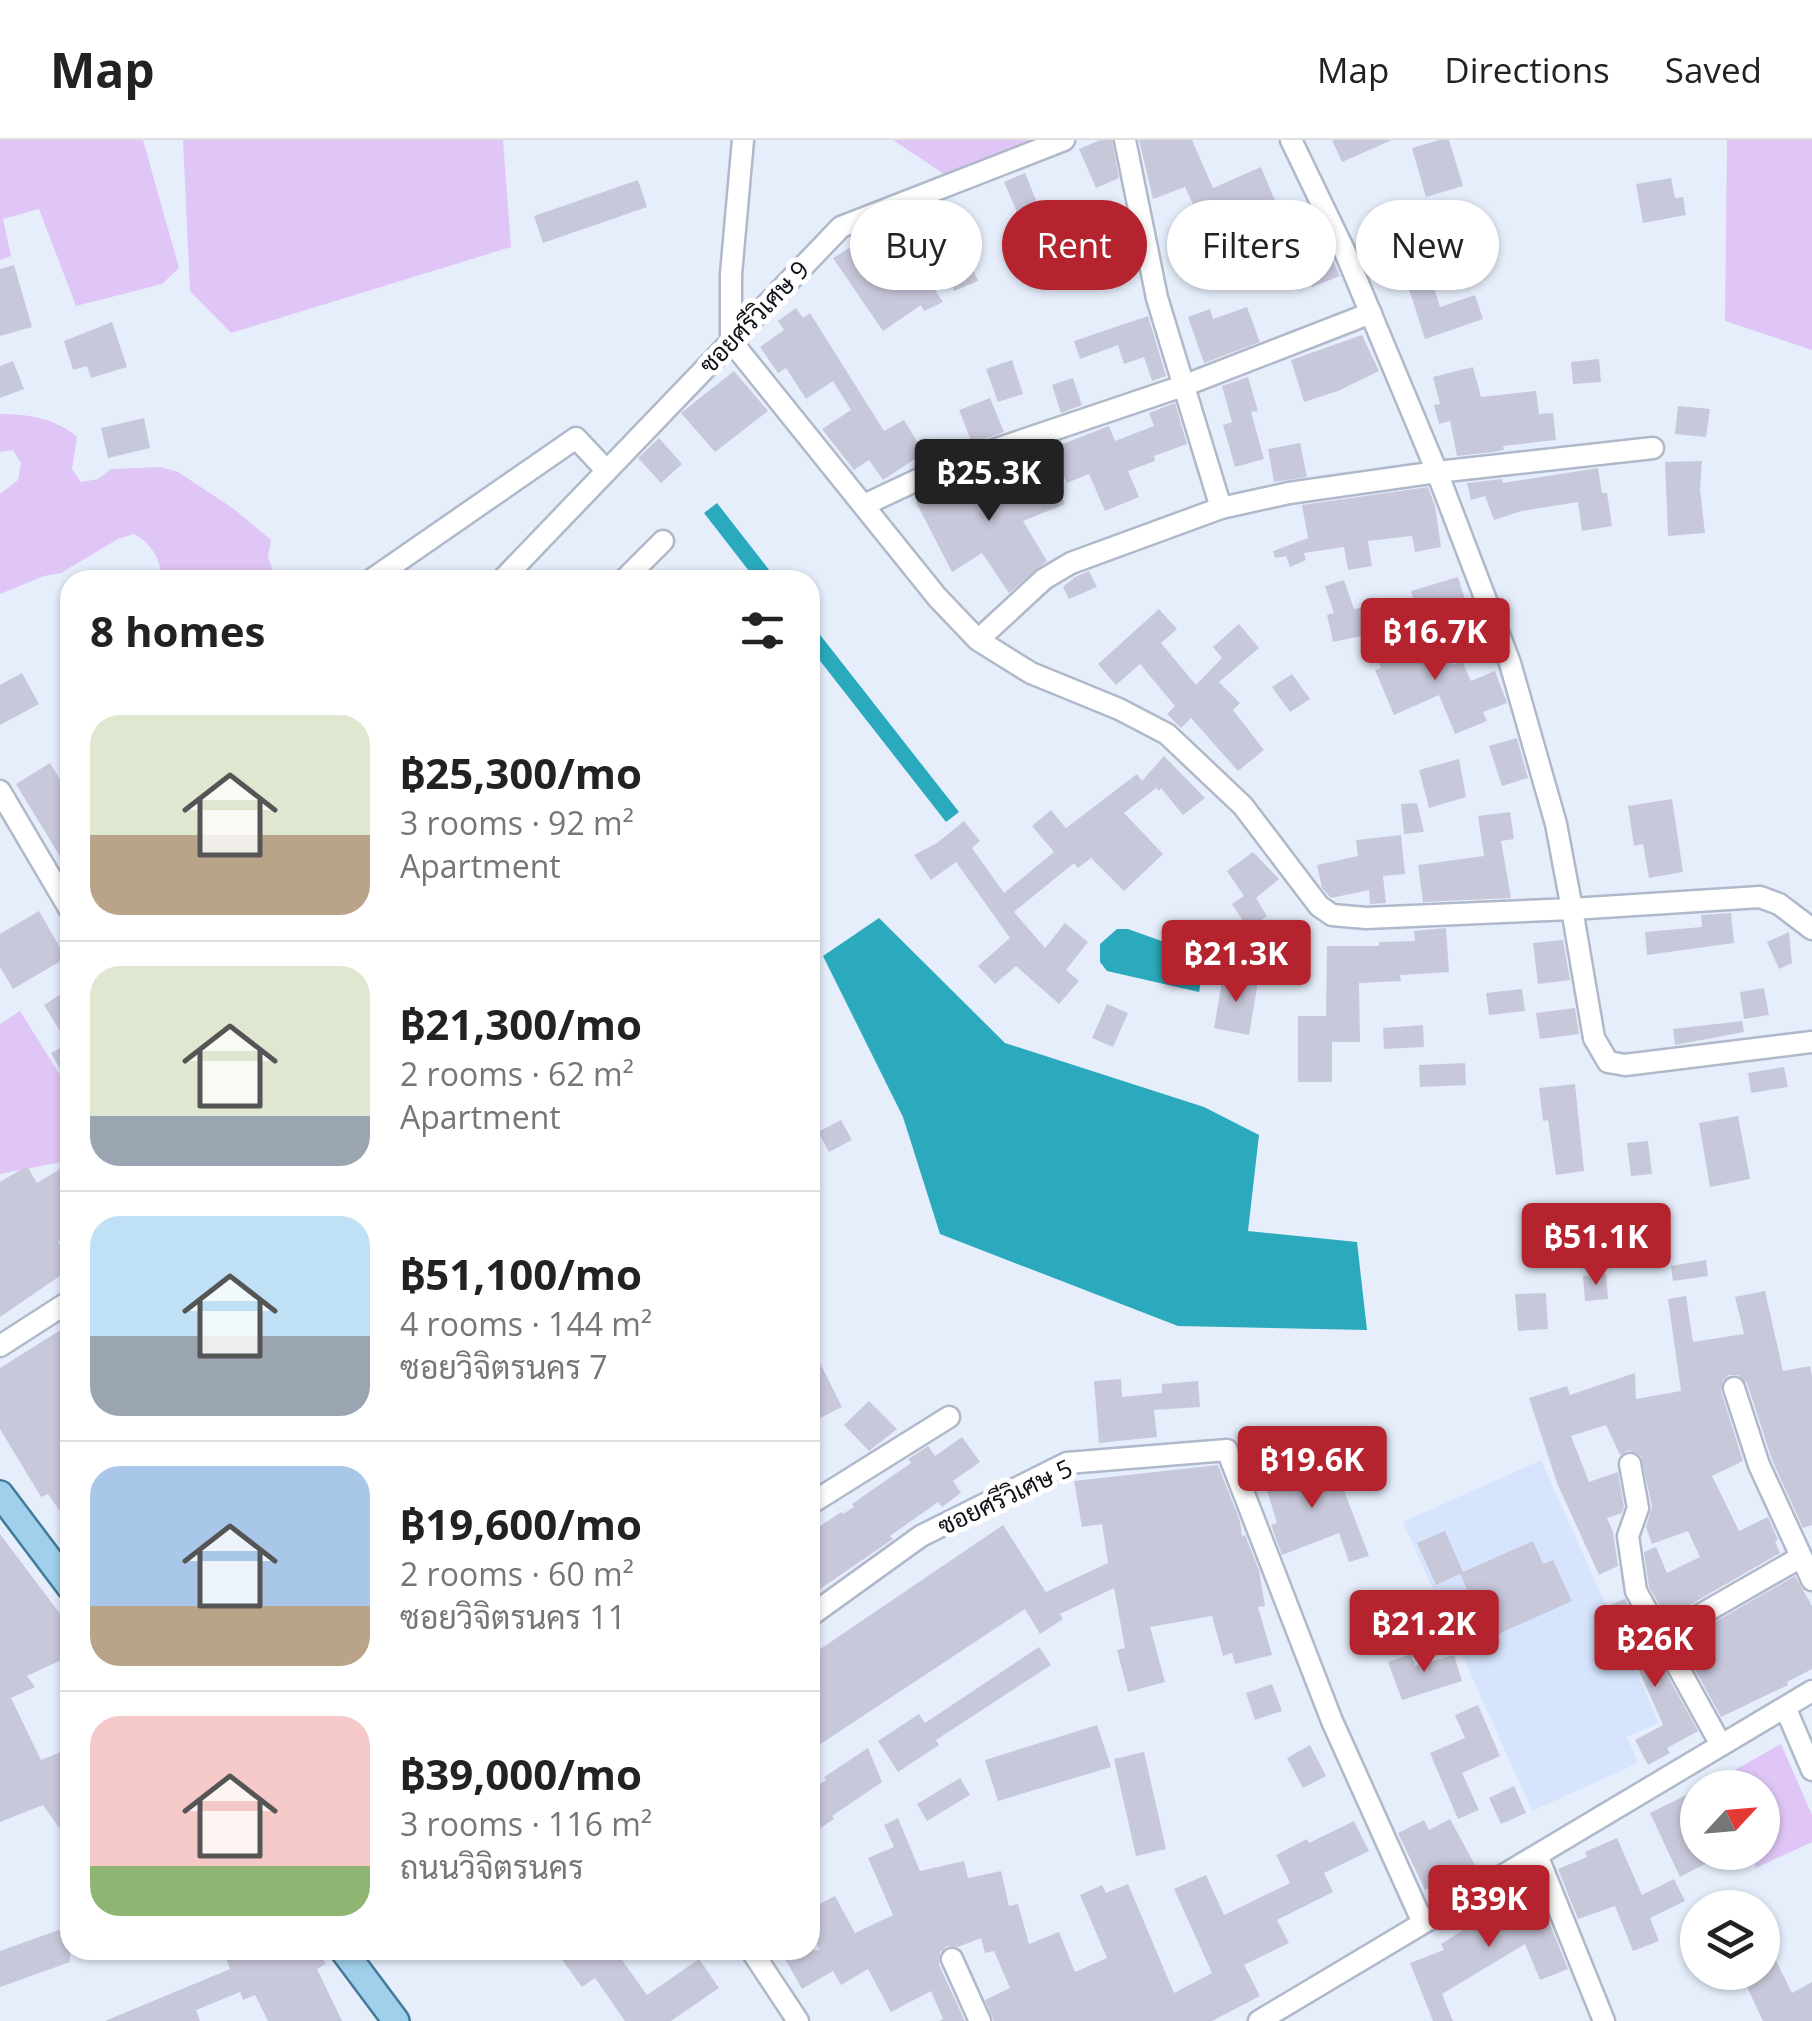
<!DOCTYPE html>
<meta charset="utf-8">
<style>
body{margin:0;font-family:"Open Sans",Sarabun,sans-serif;background:#f2f2f2;color:#222;height:100vh;display:flex;flex-direction:column;font-size:38px;white-space:nowrap}
*{box-sizing:border-box;margin:0}
p{font-size:32px;color:#767676}
.icon{flex:none;width:55px;height:55px;fill:none;stroke:currentColor;stroke-width:2;stroke-linecap:round;stroke-linejoin:round}
.map{position:relative;flex:1;overflow:hidden}
.panel{position:absolute;left:60px;top:430px;width:760px;height:1390px;display:flex;flex-direction:column;background:#fff;border-radius:30px;box-shadow:0 2px 8px #0004}
.panel>*{flex:none}
.guide{position:absolute;left:850px;top:60px;width:810px;height:90px;display:flex;gap:20px}
.needle{width:65px;rotate:64deg}
.fabs{position:absolute;left:1680px;top:1630px;display:grid;gap:20px}
.fabs a{display:grid;place-items:center;width:100px;height:100px;border-radius:50%;background:#fff;box-shadow:0 2px 8px #0004;font-size:50px}
.price{position:absolute;translate:-50% -85px;padding:0 22px;border-radius:10px;background:#b5242e;color:#fff;font-size:32px;line-height:65px;filter:drop-shadow(0 2px 5px #0008)}
.price::after{content:'';position:absolute;left:50%;top:60px;width:30px;height:22px;margin-left:-15px;background:inherit;clip-path:polygon(0 0,100% 0,50% 100%)}
.price.active{background:#222;color:#fff}
ul{padding:0;list-style:none}
li{display:flex;align-items:center;gap:30px;height:250px;padding:0 30px}
li+li{border-top:2px solid #e0e0e0}
li span{display:grid;place-items:center;flex:none;width:280px;height:200px;border-radius:30px;color:#555}
li>.icon{margin-inline-start:auto}
span .icon{width:120px;height:120px;fill:#fffc;stroke-width:1}
li b{font-size:42px}
h2{display:flex;justify-content:space-between;align-items:center;height:120px;padding:0 30px;font-size:42px}
.tag{padding:0 35px;border-radius:45px;background:#fff;box-shadow:0 2px 8px #0004;font-size:35px;line-height:90px}
.tag.active{background:#b5242e;color:#fff}
header{display:flex;align-items:center;gap:60px;box-sizing:border-box;height:140px;padding:0 50px;background:#fff;border-bottom:2px solid #e0e0e0}
header strong{font-size:48px}
nav{display:flex;gap:55px;margin-inline-start:auto;font-size:35px}
.map>svg:first-child{display:block}
</style>
<header>
<strong>Map</strong>
<nav><a>Map</a><a>Directions</a><a>Saved</a></nav>
</header>
<div class="map">
<svg width="1812" height="1881" viewBox="0 0 1812 1881">
<rect width="100%" height="100%" fill="#e6eefc"/>
<path fill="#d6e5fd" d="M1541,1320L1659,1583L1627,1597L1638,1623L1532,1671L1403,1382Z"/>
<path fill="#e0c6f6" d="M0,0H143L179,128L162,144L76,166L39,69L3,79L11,116L0,120Z
M183,0H503L511,107L231,193L190,151Z
M893,0H1030L947,36Z
M1727,0H1812V210L1725,181Z
M0,274C28,274 55,278 77,297L72,329L81,342L98,339L111,329L161,327L178,332L234,369L271,400L268,417L276,440H161C162,420 151,403 134,394L118,399L61,433L44,436L0,454V354L18,340L21,323L13,310L0,312Z
M20,871L65,943L70,947V1011L62,1022L0,1034V884Z
M1781,1604L1812,1675V1702L1756,1728L1750,1713L1762,1712V1648L1720,1647L1717,1640Z"/>
<path fill="#2baabe" d="M717,363L777,440H756L704,373Z
M810,482L959,672L946,682L810,508Z
M879,778L1005,903L1204,967L1259,995L1248,1091L1357,1102L1367,1190L1178,1186L940,1094L903,977L823,816Z
M1117,789H1128L1206,817L1199,852L1107,831L1100,822V804Z"/>
<path fill="#c8c8db" d="M1100,0H1112L1119,38L1096,48L1079,9Z
M1139,0H1192L1213,48L1261,27L1291,99L1318,88L1340,136L1312,147L1302,125L1287,131L1272,96L1251,105L1236,72L1232,74L1229,66L1200,80L1185,47L1153,59Z
M1332,0H1392L1342,22Z
M1439,0H1449L1463,46L1426,57L1412,8Z
M1025,33L1065,131L1033,146L1007,94L1023,86L1004,42Z
M1671,38L1675,58L1683,57L1686,75L1643,83L1636,44Z
M638,40L647,67L543,103L534,76Z
M946,67L978,141L954,151L922,77Z
M890,83L943,162L924,171L921,165L883,191L833,118Z
M14,125L32,187L0,196V129Z
M1431,138L1440,167L1475,155L1483,179L1425,199L1408,146Z
M1247,167L1260,202L1204,223L1188,177L1210,169L1213,179Z
M796,168L803,178L810,173L884,291L904,280L924,313L883,340L869,320L854,330L822,289L851,270L833,241L806,259L786,228L778,233L760,207L784,190L778,181Z
M1148,176L1166,236L1152,241L1144,217L1124,224L1118,205L1080,219L1074,201Z
M112,182L127,227L91,238L87,226L73,230L64,201Z
M1362,195L1379,231L1338,251L1304,262L1291,220Z
M1599,219L1601,242L1573,244L1571,222Z
M1012,220L1023,254L998,262L986,229Z
M13,221L24,249L0,258V226Z
M1473,227L1481,257L1536,251L1539,274L1553,273L1556,300L1503,306L1504,310L1494,312L1457,316L1450,281L1439,284L1434,265L1440,264L1433,237Z
M734,231L768,271L715,312L681,273Z
M1248,237L1258,271L1251,272L1264,319L1235,327L1223,285L1232,282L1222,246Z
M1073,238L1082,265L1061,273L1052,245Z
M990,258L1004,292L972,303L959,270Z
M1175,263L1187,304L1154,316L1155,321L1128,331L1139,357L1105,371L1089,334L1067,343L1052,308L1109,286L1115,301L1154,286L1149,273Z
M1678,266L1710,269L1706,297L1675,294Z
M144,278L150,308L108,318L101,288Z
M659,298L682,324L661,343L638,318Z
M1300,303L1307,337L1274,342L1268,309Z
M1702,321L1700,349L1705,393L1668,396L1665,322Z
M1001,322L1020,358L1056,343L1065,364L1023,381L1047,421L1009,453L982,413L952,432L916,362Z
M1598,328L1602,353H1607L1612,386L1582,391L1578,362L1522,371L1494,380L1485,356L1471,360L1467,343L1502,339L1503,343Z
M1428,347L1435,366L1441,407L1415,412L1412,396L1368,401L1372,426L1348,430L1344,407L1304,413L1306,420L1290,427L1286,416L1275,418L1273,411L1308,398L1302,365Z
M1089,431L1097,447L1069,459L1063,447L1075,437Z
M1458,437L1467,466L1419,478L1411,451Z
M1344,440L1354,469L1374,465L1380,492L1333,502L1327,475L1334,473L1325,446Z
M1159,469L1177,489L1161,503L1196,545L1222,518L1213,507L1239,484L1259,508L1219,542L1240,563L1233,570L1264,610L1238,631L1191,578L1181,588L1167,574L1175,566L1140,524L1116,545L1098,524Z
M1400,491L1410,517L1444,503L1452,525L1462,521L1471,541L1495,531L1507,563L1483,572L1487,581L1455,594L1439,555L1394,575L1375,530L1381,528L1371,502Z
M22,533L39,564L0,585V545Z
M1292,534L1310,559L1290,572L1272,547Z
M1517,598L1528,638L1502,646L1489,606Z
M1164,616L1205,658L1183,675L1161,648L1159,651L1156,648L1124,673L1163,714L1124,751L1091,718L1078,728L1074,723L1014,772L1045,808L1065,783L1088,802L1066,830L1079,841L1059,864L1016,826L995,844L978,826L1010,798L956,722L931,740L914,715L937,703L964,681L980,701L972,708L1004,753L1054,712L1032,686L1051,670L1066,688L1137,634L1142,641Z
M1459,619L1466,657L1429,668L1419,630Z
M50,623L70,656V733L16,644Z
M1672,659L1683,732L1649,738L1643,704L1634,706L1628,666Z
M1417,663L1424,692L1404,694L1401,664Z
M1510,672L1514,699L1501,701L1511,758L1423,762L1418,725L1484,716L1478,676Z
M1401,695L1405,734L1383,736L1386,763L1370,764L1369,750L1331,758L1322,748L1317,725L1358,716L1356,700Z
M1253,712L1279,739L1256,758L1267,776L1261,780L1276,803L1260,813L1239,781L1242,779L1232,764L1244,756L1227,731Z
M39,771L66,818L13,849L0,827V794Z
M1731,773L1734,803L1647,815L1645,792L1702,787L1701,775Z
M1446,788L1449,832L1400,835L1401,841L1359,843L1360,902H1332V942H1298V876H1326L1327,806H1379V802L1415,801L1414,791Z
M1789,792L1792,823L1779,829L1767,802Z
M1563,800L1570,840L1538,844L1533,803Z
M1223,836L1258,842L1249,895L1214,888Z
M70,848V947L51,913L68,904L44,865Z
M1764,848L1769,875L1744,879L1740,852Z
M1522,849L1525,871L1489,875L1486,853Z
M1107,864L1128,873L1113,907L1092,898Z
M1575,868L1579,894L1540,899L1536,873Z
M1742,881L1744,892L1675,905L1673,889Z
M1423,885L1424,907L1384,909L1383,888Z
M1465,923L1466,945L1420,947L1419,925Z
M1784,927L1788,947L1751,953L1748,933Z
M1575,944L1584,1031L1556,1035L1548,980L1543,981L1539,948Z
M1738,976L1750,1039L1710,1047L1699,983Z
M841,980L852,1000L829,1012L818,992Z
M1648,1001L1652,1034L1631,1036L1627,1003Z
M70,1023V1094L58,1102L70,1121V1129L0,1177V1042L27,1026L37,1043Z
M1706,1120L1708,1136L1673,1141L1671,1126Z
M1606,1134L1608,1159L1585,1161L1583,1136Z
M1765,1151L1783,1231L1810,1226L1812,1236V1385L1803,1388L1772,1320L1747,1243L1738,1235H1729L1723,1240L1721,1251L1743,1321L1712,1336L1739,1391L1768,1377L1778,1400L1775,1401L1780,1413L1667,1478L1649,1447L1644,1412L1656,1407L1667,1433L1700,1417L1688,1391L1652,1404L1646,1387L1652,1366L1641,1316L1629,1310L1620,1315L1606,1285L1571,1296L1589,1342L1618,1332L1624,1367L1622,1373L1607,1378L1613,1392L1618,1426L1599,1435L1557,1343L1529,1258L1567,1246L1570,1255L1635,1233L1636,1259L1681,1251L1668,1159L1686,1156L1693,1202L1744,1194L1735,1157Z
M1546,1153L1548,1189L1518,1191L1515,1154Z
M70,1184V1386L48,1354L41,1357L0,1289V1228Z
M810,1203L842,1267L810,1283Z
M1121,1239L1122,1257L1162,1253V1244L1198,1241L1200,1267L1154,1270L1157,1297L1099,1303L1094,1241Z
M869,1261L897,1289L869,1311L844,1285Z
M962,1297L980,1322L953,1341L961,1353L942,1367L938,1362L890,1396L893,1399L820,1449L810,1432V1393L841,1372L843,1374L854,1367L852,1364L911,1323L908,1319L916,1314L928,1306L935,1316Z
M1218,1325L1240,1381L1242,1396L1245,1395L1259,1430L1265,1466L1258,1467L1272,1515L1235,1524L1232,1513L1223,1516L1212,1476L1150,1487L1165,1542L1128,1552L1117,1510L1125,1508L1114,1448L1060,1474L1063,1479L1040,1494L1025,1469L810,1611V1516L1003,1385L1046,1452L1108,1423L1102,1384L1082,1387L1074,1341Z
M1301,1325L1305,1337L1335,1327L1369,1416L1349,1422L1339,1393L1282,1415L1271,1385L1277,1383L1263,1337Z
M1445,1391L1463,1432L1533,1401L1543,1424L1553,1420L1572,1461L1489,1498L1460,1434L1436,1445L1417,1403Z
M0,1394L70,1487V1516L27,1536L35,1547L11,1558L41,1620L70,1608V1703L43,1665L0,1682Z
M1795,1436L1812,1466V1529L1787,1542L1788,1545L1721,1577L1680,1502Z
M1625,1459L1698,1591L1667,1608L1670,1613L1648,1625L1635,1600L1663,1585L1610,1465Z
M1039,1507L1051,1525L936,1600L939,1605L898,1632L878,1601L919,1574L925,1583Z
M1411,1514L1415,1526L1454,1515L1462,1541L1402,1560L1388,1522Z
M1272,1544L1282,1571L1255,1580L1246,1553Z
M1478,1565L1500,1616L1462,1633L1479,1670L1458,1679L1430,1613L1465,1598L1455,1575Z
M1097,1585L1111,1627L998,1661L985,1620Z
M1310,1605L1326,1636L1303,1648L1287,1618Z
M868,1608L882,1642L832,1676L834,1679L810,1695V1650L826,1640L824,1637Z
M1144,1612L1166,1709L1136,1716L1114,1619Z
M960,1638L970,1655L927,1681L917,1664Z
M1514,1646L1526,1673L1501,1684L1489,1658Z
M1698,1649V1712H1728L1680,1737L1650,1673Z
M898,1678L920,1731L964,1721L968,1738L1001,1731L1009,1766L1018,1764L1029,1804L1059,1792L1075,1832L1107,1818L1080,1755L1102,1745L1106,1753L1128,1744L1174,1853L1212,1833L1174,1749L1206,1735L1224,1775L1290,1743L1276,1715L1307,1699L1309,1703L1354,1681L1369,1711L1324,1733L1333,1752L1277,1780L1289,1803L1244,1825L1260,1856L1212,1881H994L985,1860L1010,1848L994,1811L985,1813L981,1798L958,1807L947,1806L940,1812L939,1825L965,1881H939L943,1879L931,1851L891,1872L868,1829L841,1845L833,1831L802,1849L780,1810H820L810,1792V1769L835,1756L855,1793L893,1775L868,1718L894,1707L884,1685Z
M1450,1679L1475,1725L1425,1750L1398,1693L1424,1680L1429,1690Z
M1617,1698L1642,1755L1674,1739L1685,1761L1650,1778L1659,1801L1633,1811L1615,1766L1578,1779L1558,1729L1587,1717L1585,1712Z
M1536,1750L1568,1829L1540,1840L1525,1804L1442,1854L1453,1881H1433L1410,1823L1444,1810L1441,1804L1508,1762Z
M70,1786V1822L0,1847V1811Z
M1762,1792L1792,1853L1812,1842V1881H1763L1740,1832H1762Z
M223,1810H316L326,1824L317,1829L342,1881H268L255,1855L243,1860L240,1852L196,1870L200,1881H105L230,1829Z
M555,1810H636L622,1820L647,1855L699,1819L719,1848L671,1881H625L595,1838L582,1847Z"/>
<g fill="none" stroke-linecap="round" stroke-linejoin="round">
<defs>
<path id="minor" d="M743,0L731,134V201L937,457L978,500L1031,533L1119,569L1167,594L1243,666L1319,766L1332,775L1366,778L1572,769L1556,684L1510,523L1437,332L1345,112L1291,0
M1125,0L1157,158L1221,368
M864,365L949,325L1183,246L1371,173
M371,440L576,298L607,331
M502,440L841,87L1064,0
M624,440L663,401
M978,500L1044,439L1071,423L1221,368L1289,353L1437,332L1653,308
M0,651L70,770
M1812,789L1779,764L1760,757L1572,769L1594,898L1608,922L1625,925L1812,902
M0,1206L70,1161
M1734,1248L1759,1325L1812,1440
M1630,1324L1638,1368L1628,1396L1636,1451L1721,1605
M810,1364L949,1277
M810,1476L921,1396L1067,1323L1227,1310L1332,1581L1423,1783
M1660,1498L1801,1417
M1785,1567L1812,1630
M1537,1715L1604,1881
M751,1810L798,1881
M952,1819L980,1881
M1259,1881L1812,1551"/>
<path id="major" d="M0,1354L70,1447
M343,1810L396,1881"/>
</defs>
<use href="#minor" stroke="#afb9ca" stroke-width="25"/>
<use href="#major" stroke="#447a99" stroke-width="30"/>
<use href="#minor" stroke="#fff" stroke-width="20"/>
<use href="#major" stroke="#a0d0eb" stroke-width="25"/>
</g>
<g text-anchor="middle" stroke-width="10" stroke-linejoin="round" paint-order="stroke">
<g font-size="25" fill="#0f1318" stroke="#fff">
<text transform="translate(754 177) rotate(-46)" y="9">ซอยศรีวิเศษ 9</text>
<text transform="translate(1005 1357) rotate(-25)" y="9">ซอยศรีวิเศษ 5</text>
</g>
</g>
</svg>
<div class="fabs">
<a><svg class="needle" viewBox="-14 -14 28 28"><path d="M0-13l5 13h-10z" fill="#e53935"/><path d="M0 13l5-13h-10z" fill="#767676"/></svg></a>
<a><svg class="icon" aria-label="layers" viewBox="0 0 24 24"><path d="M12 4l9 5-9 5-9-5zM3 14l9 5 9-5"/></svg></a>
</div>
<b class="price active" style="left:989px;top:384px">฿25.3K</b>
<b class="price" style="left:1435px;top:543px">฿16.7K</b>
<b class="price" style="left:1236px;top:865px">฿21.3K</b>
<b class="price" style="left:1596px;top:1148px">฿51.1K</b>
<b class="price" style="left:1312px;top:1371px">฿19.6K</b>
<b class="price" style="left:1424px;top:1535px">฿21.2K</b>
<b class="price" style="left:1655px;top:1550px">฿26K</b>
<b class="price" style="left:1489px;top:1810px">฿39K</b>
<div class="guide">
<a class="tag">Buy</a>
<a class="tag active">Rent</a>
<a class="tag">Filters</a>
<a class="tag">New</a>
</div>
<section class="panel">
<h2>8 homes<svg class="icon" aria-label="filters" viewBox="0 0 24 24"><path d="M4 7h16M4 17h16"/><circle cx="9" cy="7" r="2"/><circle cx="15" cy="17" r="2"/></svg></h2>
<ul>
<li><span style="background:linear-gradient(#dfe7d0 60%,#b9a48a 0)"><svg class="icon" aria-label="home" viewBox="0 0 24 24"><path d="M3 11l9-7 9 7M6 9v11h12V9"/></svg></span><div><b>฿25,300/mo</b><p>3 rooms · 92 m²</p><p>Apartment</p></div></li>
<li><span style="background:linear-gradient(#dfe7d0 75%,#9aa5b1 0)"><svg class="icon" aria-label="home" viewBox="0 0 24 24"><path d="M3 11l9-7 9 7M6 9v11h12V9"/></svg></span><div><b>฿21,300/mo</b><p>2 rooms · 62 m²</p><p>Apartment</p></div></li>
<li><span style="background:linear-gradient(#bfe0f5 60%,#9aa5b1 0)"><svg class="icon" aria-label="home" viewBox="0 0 24 24"><path d="M3 11l9-7 9 7M6 9v11h12V9"/></svg></span><div><b>฿51,100/mo</b><p>4 rooms · 144 m²</p><p>ซอยวิจิตรนคร 7</p></div></li>
<li><span style="background:linear-gradient(#a9c7e8 70%,#b9a48a 0)"><svg class="icon" aria-label="home" viewBox="0 0 24 24"><path d="M3 11l9-7 9 7M6 9v11h12V9"/></svg></span><div><b>฿19,600/mo</b><p>2 rooms · 60 m²</p><p>ซอยวิจิตรนคร 11</p></div></li>
<li><span style="background:linear-gradient(#f6c9c9 75%,#8fb573 0)"><svg class="icon" aria-label="home" viewBox="0 0 24 24"><path d="M3 11l9-7 9 7M6 9v11h12V9"/></svg></span><div><b>฿39,000/mo</b><p>3 rooms · 116 m²</p><p>ถนนวิจิตรนคร</p></div></li>
</ul>
</section>
</div>
